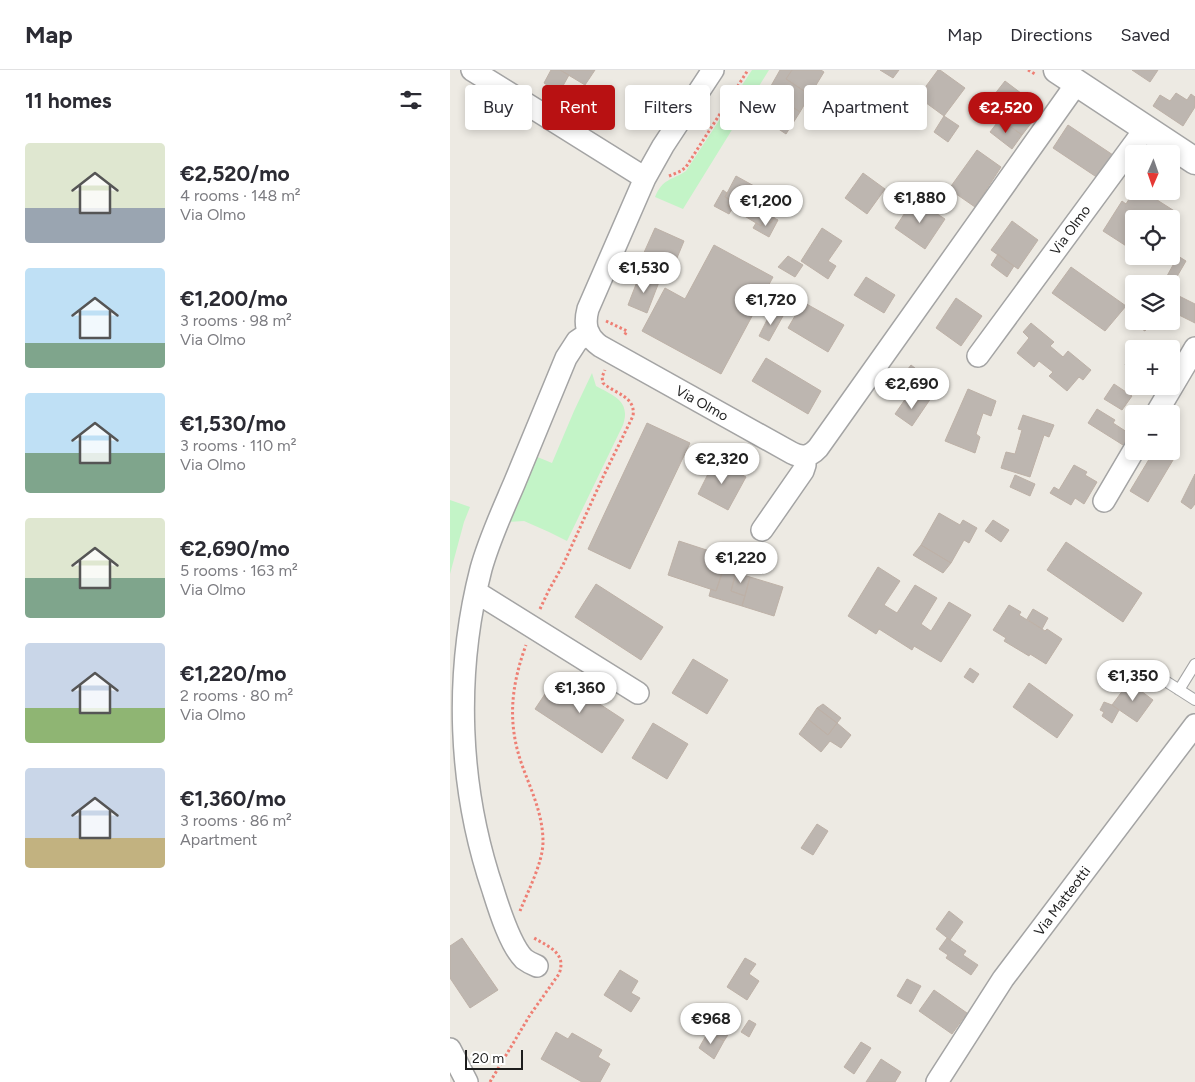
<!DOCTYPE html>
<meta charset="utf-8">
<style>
body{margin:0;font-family:Figtree,sans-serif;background:#f2f2f3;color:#2b2b33;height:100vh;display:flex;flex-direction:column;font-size:19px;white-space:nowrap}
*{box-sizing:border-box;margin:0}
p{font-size:16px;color:#7c7c81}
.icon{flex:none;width:28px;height:28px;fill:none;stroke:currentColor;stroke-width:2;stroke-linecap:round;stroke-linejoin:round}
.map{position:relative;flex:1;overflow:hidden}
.side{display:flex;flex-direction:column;background:#fff;width:450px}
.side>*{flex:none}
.top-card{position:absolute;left:15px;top:15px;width:475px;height:45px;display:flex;gap:10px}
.needle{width:32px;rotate:182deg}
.tools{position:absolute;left:675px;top:75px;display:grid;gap:10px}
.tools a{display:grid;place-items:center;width:55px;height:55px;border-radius:5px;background:#fff;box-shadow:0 2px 8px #0003;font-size:25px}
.scale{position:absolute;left:15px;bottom:12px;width:58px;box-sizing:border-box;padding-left:5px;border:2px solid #1d1d1d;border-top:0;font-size:14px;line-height:18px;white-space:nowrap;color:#1d1d1d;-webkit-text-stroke:4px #fff;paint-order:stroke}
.price{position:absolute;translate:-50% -42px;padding:0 11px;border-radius:18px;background:#fff;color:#222;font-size:16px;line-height:32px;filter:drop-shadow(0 1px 2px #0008)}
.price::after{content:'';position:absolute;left:50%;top:30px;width:15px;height:11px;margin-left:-8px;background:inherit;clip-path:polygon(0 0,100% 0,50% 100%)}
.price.active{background:#b81112;color:#fff}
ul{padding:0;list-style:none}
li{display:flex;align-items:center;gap:15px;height:125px;padding:0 25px}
li span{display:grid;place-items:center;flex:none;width:140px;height:100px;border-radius:5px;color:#555}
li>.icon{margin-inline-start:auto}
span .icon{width:60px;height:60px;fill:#fffc;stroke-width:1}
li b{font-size:21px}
h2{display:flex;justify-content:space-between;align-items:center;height:60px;padding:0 25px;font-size:21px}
.tag{padding:0 18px;border-radius:5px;background:#fff;box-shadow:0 2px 8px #0003;font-size:18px;line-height:45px}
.tag.active{background:#b81112;color:#fff}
header{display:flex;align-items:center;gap:30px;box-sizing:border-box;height:70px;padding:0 25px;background:#fff;border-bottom:1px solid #e1e1e2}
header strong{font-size:24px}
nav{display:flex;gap:28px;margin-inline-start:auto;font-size:18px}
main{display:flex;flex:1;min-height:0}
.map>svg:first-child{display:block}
</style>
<header>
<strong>Map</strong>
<nav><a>Map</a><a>Directions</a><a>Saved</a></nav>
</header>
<main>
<section class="side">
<h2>11 homes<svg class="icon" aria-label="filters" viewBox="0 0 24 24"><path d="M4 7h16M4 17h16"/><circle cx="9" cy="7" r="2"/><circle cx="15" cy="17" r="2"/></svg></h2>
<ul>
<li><span style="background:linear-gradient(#dfe7d0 65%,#9aa5b1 0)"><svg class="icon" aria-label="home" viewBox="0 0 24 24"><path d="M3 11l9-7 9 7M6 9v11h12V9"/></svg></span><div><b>€2,520/mo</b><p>4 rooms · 148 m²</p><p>Via Olmo</p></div></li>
<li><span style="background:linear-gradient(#bfe0f5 75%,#7fa58c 0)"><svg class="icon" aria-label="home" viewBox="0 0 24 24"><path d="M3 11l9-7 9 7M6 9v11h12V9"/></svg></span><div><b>€1,200/mo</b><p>3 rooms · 98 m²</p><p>Via Olmo</p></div></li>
<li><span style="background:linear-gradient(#bfe0f5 60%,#7fa58c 0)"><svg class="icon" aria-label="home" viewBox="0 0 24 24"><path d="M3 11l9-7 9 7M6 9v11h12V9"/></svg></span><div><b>€1,530/mo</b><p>3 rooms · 110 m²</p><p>Via Olmo</p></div></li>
<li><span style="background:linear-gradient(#dfe7d0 60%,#7fa58c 0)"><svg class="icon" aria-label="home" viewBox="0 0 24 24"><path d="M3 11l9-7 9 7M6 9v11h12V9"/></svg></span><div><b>€2,690/mo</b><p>5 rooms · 163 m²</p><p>Via Olmo</p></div></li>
<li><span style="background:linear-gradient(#c9d6e8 65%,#8fb573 0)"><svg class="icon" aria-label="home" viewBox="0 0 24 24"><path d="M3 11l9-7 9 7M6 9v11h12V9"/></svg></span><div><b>€1,220/mo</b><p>2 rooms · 80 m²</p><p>Via Olmo</p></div></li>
<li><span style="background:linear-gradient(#c9d6e8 70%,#c2b280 0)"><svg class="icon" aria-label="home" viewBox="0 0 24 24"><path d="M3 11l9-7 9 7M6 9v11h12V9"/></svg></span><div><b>€1,360/mo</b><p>3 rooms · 86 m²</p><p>Apartment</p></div></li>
</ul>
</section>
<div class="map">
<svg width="745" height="1012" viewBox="0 0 745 1012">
<rect width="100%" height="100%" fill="#edeae3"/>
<path fill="#c3f4c7" d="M302,0H319L233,139L205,127C213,108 221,111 236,101Z
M142,303L146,316C164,326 181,331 173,355L117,471L99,462L74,451L58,452L85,386L102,393L124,341Z
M0,430L20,437L14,452L0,504Z"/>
<path fill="#bdb6b0" stroke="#bdb1a7" d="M101,0H110L119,5L109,23L94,13Z
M110,0H145L135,15Z
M330,0H342L336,9L360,25L350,42L326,26L312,48L305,44Z
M342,0H371L374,2L360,25L336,9Z
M430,0H449L443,8Z
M488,0H490L515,18L494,46L468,27Z
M682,0H708L700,12Z
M555,11L592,39L572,65L550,49L552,46L537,34Z
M400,17L425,32L411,55L386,40Z
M726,23L737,30L741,24L745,27V37L733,56L703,36L710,25L720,31Z
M326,26L350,42L336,64L312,48Z
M494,46L509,56L498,72L484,62Z
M550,49L572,65L562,79L540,62Z
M618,55L663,85L648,108L603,78Z
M527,80L551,97L525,137L499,119Z
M413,103L435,119L417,144L395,128Z
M286,106L333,132L321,153L315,149L311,156L278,136L281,130L275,127Z
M273,120L277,123L275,127L281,130L278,136L282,139L279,144L264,136Z
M684,121H693L726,142L721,149H684V181L653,161L672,131L676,134Z
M464,129L495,149L475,179L445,158Z
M324,148L328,150L319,167L303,158L306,153L311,156L315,149L321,153Z
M562,151L588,170L568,199L541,180Z
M205,158L234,171L222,200L192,187Z
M372,158L392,171L378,191L386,196L378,209L351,191Z
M264,175L323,207L271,304L192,261L215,218L235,229Z
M548,184L564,196L557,207L541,195Z
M338,186L353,195L345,207L328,197Z
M728,186L736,191L725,210L717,206Z
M621,197L676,236L655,261L602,223Z
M190,204L209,212L197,243L178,235Z
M416,207L445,225L434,243L404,225Z
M721,222L745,234V253L721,241Z
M506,228L532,246L511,276L486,258Z
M353,232L394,255L378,282L338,258Z
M322,240L333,246L319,271L309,266Z
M690,251H701L695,261L687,256Z
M581,253L604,272L600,276L613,287L618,281L641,300L633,310L629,307L617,321L599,306L603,302L589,291L584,297L567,283L579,268L573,262Z
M683,281H684V300L675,295Z
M316,288L371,321L358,344L302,311Z
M461,295L483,312L465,335L443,318Z
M664,314L682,326L672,340L654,329Z
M518,319L546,331L541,346L533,343L526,364L530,367L525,383L495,371Z
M475,323L481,328L462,356L445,344L456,328L465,335Z
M647,339L665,350L663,353L680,364L673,375L638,353Z
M573,345L604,355L599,367L594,365L580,407L551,398L556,382L565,384L572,360L568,359Z
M197,353L240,373L180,499L138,479Z
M721,376L729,380L698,432L680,421L704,381H721Z
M265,390L296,407L278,440L248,424Z
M624,395L637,402L635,405L647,412L634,434L625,428L621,435L600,423L604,417L609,420Z
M745,404V434L741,439L731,432Z
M565,405L585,414L580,426L560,417Z
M489,443L510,455L513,450L527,458L519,473L514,470L501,493L471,475Z
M543,450L559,460L551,472L535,461Z
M229,471L278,487L266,521L218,505Z
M616,472L692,523L673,552L597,500Z
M471,475L501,493L493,503L463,485Z
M276,490L288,494L281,521L295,526L292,536L259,526L261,519L266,521Z
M428,497L450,511L434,535L447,543L465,515L487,528L471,554L481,561L499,532L521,545L491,592L464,576L462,580L429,559L426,564L398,546Z
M286,503L300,507L295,526L281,521Z
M300,507L333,517L324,546L292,536Z
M146,514L213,557L191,590L125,547Z
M559,535L571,542L569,545L592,559L595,561L597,559L612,569L596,594L580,584L579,586L554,571L556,568L543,560Z
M583,539L598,548L592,559L577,549Z
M243,589L278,610L257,644L222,623Z
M520,598L529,604L523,613L514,607Z
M107,606L174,650L152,683L85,639Z
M679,612L703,630L687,652L662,635Z
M579,613L623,645L607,668L563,637Z
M654,632L662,635L669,640L662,653L652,646L654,642L650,640Z
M373,634L391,648L387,653L367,638Z
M367,638L387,653L378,665L359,650Z
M359,650L378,665L387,653L401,665L391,678L380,671L371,682L349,664Z
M203,653L238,674L217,709L182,688Z
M367,754L378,761L363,785L351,778Z
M499,841L513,852L500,870L486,859Z
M12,868L48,920L20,938L0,908V876Z
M497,868L516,881L513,885L528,895L521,905L496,888L498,885L489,879Z
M295,888L306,894L299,904L309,911L297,930L277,917Z
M170,900L188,911L181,923L190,928L181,942L154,925Z
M457,909L471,916L461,934L447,926Z
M484,920L517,943L502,964L469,941Z
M267,947L283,957L274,971L258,962Z
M299,950L306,954L299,967L291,962Z
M106,962L118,969L122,963L152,980L148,987L160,994L150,1012H132L91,989Z
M258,962L274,971L264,989L249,978Z
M411,972L421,978L404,1004L394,997Z
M431,989L451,1002L445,1012H416Z"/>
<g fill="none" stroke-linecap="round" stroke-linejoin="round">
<defs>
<path id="service" d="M706,605L745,630
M729,620L745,594"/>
<path id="minor" d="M22,0L195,108
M263,0L213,76L195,108L138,239C134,254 136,266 150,276L342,383C352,388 360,387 368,378L627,13
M528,286L695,59
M706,344L745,278
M654,431L684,380
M312,460L353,401L355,395V386
M26,522L188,623
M87,896C82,894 78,892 74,889C60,875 49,839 43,820C8,717 4,604 31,499C39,470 52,442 64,414C81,372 99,330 116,288L127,271L139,263
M0,979L17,1012
M487,1012L553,909L745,655"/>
<path id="tertiary" d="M607,0L745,91"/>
</defs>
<use href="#service" stroke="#a4a4a4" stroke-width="12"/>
<use href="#minor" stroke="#a4a4a4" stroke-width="24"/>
<use href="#tertiary" stroke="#a4a4a4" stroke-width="29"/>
<path stroke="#ee7f74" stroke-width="3" stroke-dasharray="2.5 2.5" stroke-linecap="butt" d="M578,0L585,4
M219,106L231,101L236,97L298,0
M156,251L177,261L174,266
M90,539L99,520L113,495L153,407L183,346C186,326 165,324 153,313L152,307L155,300
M70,841C78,821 93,792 93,772C93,744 81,720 72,695C57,653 61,616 76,575
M40,1012L80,945L109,904C117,883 99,877 84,868"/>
<use href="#service" stroke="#fff" stroke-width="10"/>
<use href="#minor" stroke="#fff" stroke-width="21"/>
<use href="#tertiary" stroke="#fff" stroke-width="26"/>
</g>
<g text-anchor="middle" stroke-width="4" stroke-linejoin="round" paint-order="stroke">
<g font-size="14" fill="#1d1d1d" stroke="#fff">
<text transform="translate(620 160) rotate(-54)" y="5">Via Olmo</text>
<text transform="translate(252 333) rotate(29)" y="5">Via Olmo</text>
<text transform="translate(612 831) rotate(-53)" y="5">Via Matteotti</text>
</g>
</g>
</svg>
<div class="tools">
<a><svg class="needle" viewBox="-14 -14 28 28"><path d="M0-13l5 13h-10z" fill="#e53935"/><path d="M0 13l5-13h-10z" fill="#7c7c81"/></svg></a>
<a><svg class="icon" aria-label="locate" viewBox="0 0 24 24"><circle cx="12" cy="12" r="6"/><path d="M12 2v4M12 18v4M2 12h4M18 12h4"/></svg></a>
<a><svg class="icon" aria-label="layers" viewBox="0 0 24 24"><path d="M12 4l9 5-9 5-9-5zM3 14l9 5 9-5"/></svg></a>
<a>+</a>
<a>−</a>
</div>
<div class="scale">20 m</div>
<b class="price active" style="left:556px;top:64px">€2,520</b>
<b class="price" style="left:470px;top:154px">€1,880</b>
<b class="price" style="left:316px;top:157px">€1,200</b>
<b class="price" style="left:194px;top:224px">€1,530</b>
<b class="price" style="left:321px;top:256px">€1,720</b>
<b class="price" style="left:462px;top:340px">€2,690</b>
<b class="price" style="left:272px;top:415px">€2,320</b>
<b class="price" style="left:291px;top:514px">€1,220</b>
<b class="price" style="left:683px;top:632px">€1,350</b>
<b class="price" style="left:130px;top:644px">€1,360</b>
<b class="price" style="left:261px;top:975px">€968</b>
<div class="top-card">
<a class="tag">Buy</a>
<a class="tag active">Rent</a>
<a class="tag">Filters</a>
<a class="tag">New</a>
<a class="tag">Apartment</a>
</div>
</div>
</main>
